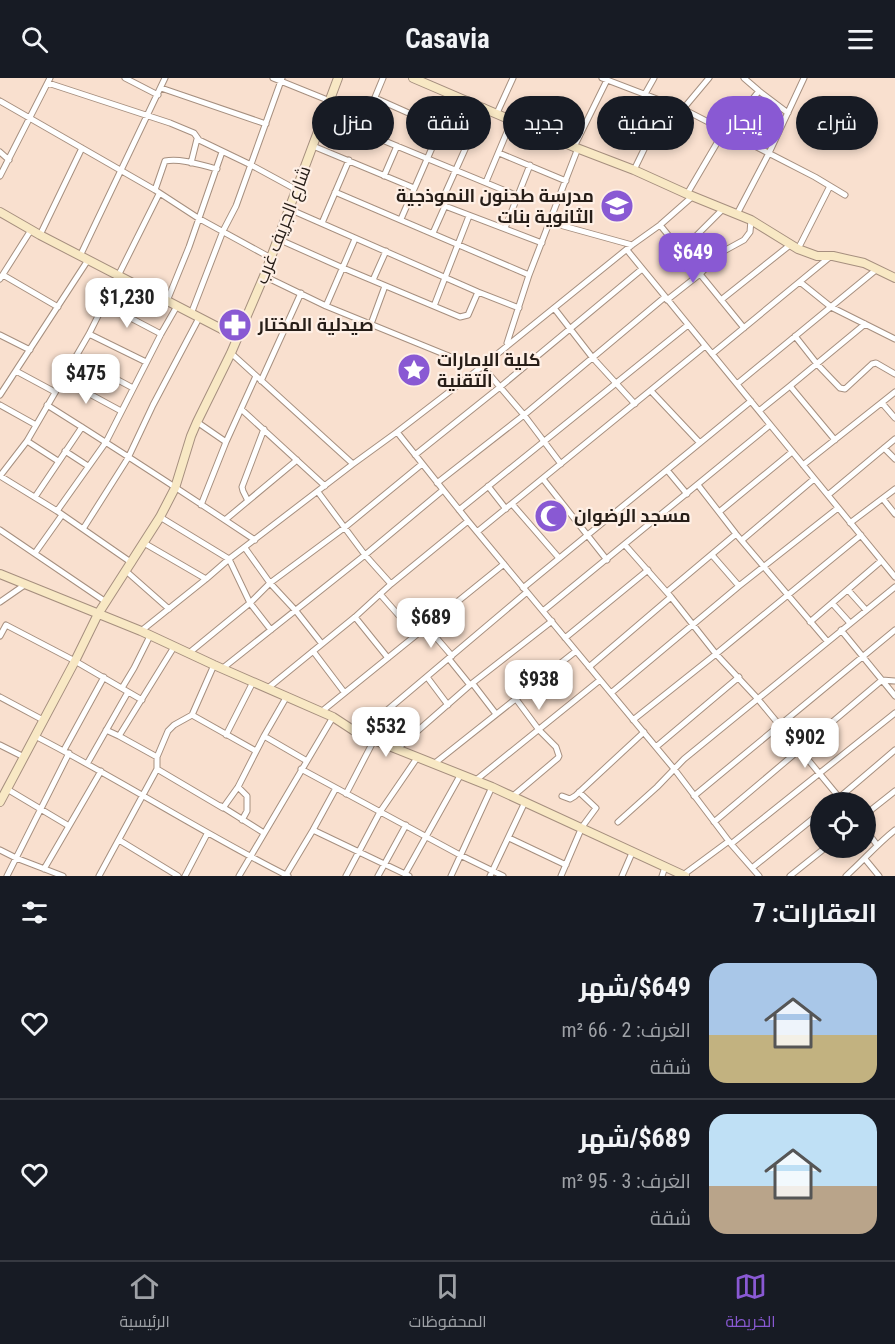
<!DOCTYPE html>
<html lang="ar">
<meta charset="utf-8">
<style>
body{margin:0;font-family:"Roboto Condensed",Cairo,sans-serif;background:#242831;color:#f1f3f6;direction:rtl;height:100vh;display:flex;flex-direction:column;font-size:22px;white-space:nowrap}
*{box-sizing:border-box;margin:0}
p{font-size:20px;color:#9ea1a6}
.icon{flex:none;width:33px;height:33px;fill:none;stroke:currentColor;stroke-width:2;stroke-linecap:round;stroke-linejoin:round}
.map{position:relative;height:798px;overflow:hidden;direction:ltr}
.panel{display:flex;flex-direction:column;background:#171b24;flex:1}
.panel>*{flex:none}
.hud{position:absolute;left:18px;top:18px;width:860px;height:54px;direction:rtl;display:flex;gap:12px}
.fabs{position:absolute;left:810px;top:714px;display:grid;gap:12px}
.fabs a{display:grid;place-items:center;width:66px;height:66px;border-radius:50%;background:#171b24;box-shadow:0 3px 9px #0003;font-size:30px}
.price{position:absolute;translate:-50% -51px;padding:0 14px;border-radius:12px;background:#fff;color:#222;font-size:20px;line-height:39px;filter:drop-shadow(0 2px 3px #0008)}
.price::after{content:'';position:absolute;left:50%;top:36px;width:18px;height:14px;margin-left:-9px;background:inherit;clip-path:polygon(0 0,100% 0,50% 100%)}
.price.active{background:#8959d3;color:#fff}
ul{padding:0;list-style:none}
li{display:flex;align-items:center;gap:18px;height:150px;padding:0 18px}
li+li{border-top:2px solid #363941}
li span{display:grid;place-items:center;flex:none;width:168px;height:120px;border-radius:18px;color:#555}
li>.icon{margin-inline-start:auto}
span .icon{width:72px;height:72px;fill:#fffc;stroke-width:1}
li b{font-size:26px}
h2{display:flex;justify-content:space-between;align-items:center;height:72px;padding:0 18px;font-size:26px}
.chip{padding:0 21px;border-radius:27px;background:#171b24;box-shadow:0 3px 9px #0003;font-size:21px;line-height:54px}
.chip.active{background:#8959d3;color:#fff}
header{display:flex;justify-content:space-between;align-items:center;height:78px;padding:0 18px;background:#171b24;font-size:27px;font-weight:700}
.tab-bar{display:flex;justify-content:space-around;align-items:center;height:84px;border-top:2px solid #363941;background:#171b24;font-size:16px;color:#9ea1a6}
.tab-bar a{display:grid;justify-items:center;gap:3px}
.tab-bar .active{color:#8959d3}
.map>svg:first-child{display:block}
</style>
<header><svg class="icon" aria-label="menu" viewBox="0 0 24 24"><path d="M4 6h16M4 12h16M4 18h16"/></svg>Casavia<svg class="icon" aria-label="search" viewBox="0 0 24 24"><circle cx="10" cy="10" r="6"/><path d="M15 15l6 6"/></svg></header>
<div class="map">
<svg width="895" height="798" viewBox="0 0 895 798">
<rect width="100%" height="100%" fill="#f9e0cf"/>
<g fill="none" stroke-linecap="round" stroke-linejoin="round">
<defs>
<path id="street" d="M125,0L158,17
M273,0L330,23
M602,0L683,31L815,99L845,117
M744,0L759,13L788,35
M48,5L170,45L194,55L199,62L251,87L297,112
M161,10L266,46
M645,16L654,0
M375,20L440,49
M0,23L155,112L198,140L271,180
M683,31L709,0
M497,35L513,0
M324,38L518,118
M361,53L383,0
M726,54L759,13
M313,68L414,110
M574,69L607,2
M0,74L9,82
M499,75L566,103
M191,85L197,61
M634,92L667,24
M0,98L50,0
M384,98L397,68
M486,104L512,42
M155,112L165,83C181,80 201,87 217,91
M335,114L529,197
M687,116L724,53
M445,128L542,165
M289,131L478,214L519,230
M737,136L769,75L804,0
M401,141L455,17
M549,144L632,167
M322,145L349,82
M660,147L744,250
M505,150L530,87
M433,155L445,128L444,118L484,29
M40,157L82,70
M278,161L343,190L460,239L468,237L478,214
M798,171L830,108
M627,172L895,499
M681,173L723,131
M80,178L165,0
M3,197L58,229
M264,198L326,228L466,285L482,288L524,337L561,386
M0,201L31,152
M373,202L386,173
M800,204L831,229L895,261
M667,222L700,196L722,174L744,162L750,154L751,142
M721,222L790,167
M167,223L189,169L222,74
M104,226L161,256
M326,228L355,161
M434,228L469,138
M554,230L592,279L635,326
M191,236L223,153L236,128L282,0
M371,246L385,208
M89,256L146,284
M0,257L30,272
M795,258L817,286L840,310L845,311L872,286L876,285L895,296
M507,265L529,197L578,70
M231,275L353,386
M712,276L831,178
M75,279L133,310
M16,293L55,314
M62,301L121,333
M261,303L301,215
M737,306L877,191
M651,313L700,365
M0,317L88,182
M882,325L895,340
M0,327L36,347
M47,327C117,371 186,416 255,462
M241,331L325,408
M759,333L790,308
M197,344L226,364
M397,354L468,443L675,692L731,766L759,798
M835,362L790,308L865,246
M27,363L58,383
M884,370L895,381
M65,373L88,388
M415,377L500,309L642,191
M803,387L895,314
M667,392L687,416
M0,398L27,363L89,256L159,116
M0,398L57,433L132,485
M543,401L607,482
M437,405L524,337L665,219
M698,407L736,456L827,563
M488,408L506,431
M318,414L365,477L391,506
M828,417L895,361
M35,419L82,349
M883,421L895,436
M248,423L243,413L242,409L264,351
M512,426L559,480
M201,427L226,364L256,298
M459,432L688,247
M57,433L106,364L161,256L177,228
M719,434L792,374
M160,439L229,481L250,525L271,552
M225,442L297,382
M850,445L895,411
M83,451L128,380L153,327L199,240
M0,452L106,524
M477,454L705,268
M742,462L814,401
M144,465L206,501
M625,467L671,519L716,576L757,620L843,724
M245,470L270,505L296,533L322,566
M35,475L62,437
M712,477L739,508
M126,493L169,531
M523,510L751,323
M848,512L866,532
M667,514L736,456
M380,516L416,557
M0,524L26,506
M832,525L850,545
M543,533L770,347
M355,539L388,580
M810,544L881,483
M427,549L452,578
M841,552L895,618
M141,553L206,501L229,481L353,386L397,354L475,294L632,167L660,147L693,118
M0,558L6,547L75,583L142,622
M565,560L648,492
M313,573L344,614
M189,575L250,525L270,505L344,450L422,386
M449,581L470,607
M589,589L671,519
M223,590L365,477L443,412
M427,599L448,627
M473,606L496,636
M122,610L134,590L150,558
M268,610L355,539L391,506L468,443
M611,615L739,508L838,430
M0,619L43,642
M321,634L504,486
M192,637L256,673
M633,642L716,576L861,457
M106,652L119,658L174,569
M359,656L527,514
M226,657L253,604
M35,658C121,702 202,755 288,798
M119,658L157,679
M264,658L307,683
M0,667L24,679
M656,669L739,599
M398,670L470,607L552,543
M64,672L104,599
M435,685L576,573
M87,686L128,614
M157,691L223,730L238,709L264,658L287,618
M301,691L460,777L503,798
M476,702L600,602
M238,709L247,718V733L242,742
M7,711L69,748
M346,716L374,662
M513,718L558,680L559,678L556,669L539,652L516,621
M562,718L570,721L575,718L644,654
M694,718L895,552
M834,724L895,672
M221,728L264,755
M866,736L895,713
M618,744L657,709L684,681L895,509
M714,744L882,602L895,603
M313,752L405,796
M866,752L877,767
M509,760L566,787
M119,762L178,798
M731,766L895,635
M0,772L16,780L63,798
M865,781L879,798
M752,790L820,735
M44,791L101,693
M286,797L313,752L336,710
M683,797L729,763
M7,798L69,675
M99,798L157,691V679L168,653L174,647L192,637L214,587
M185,798L207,756
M239,798L333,639
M346,798L380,734L417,680
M378,798L406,747
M409,798L405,796L461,696
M451,798L492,709
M490,798L525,724
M561,798L582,749L596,730L579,714
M622,798L632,775
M662,798L665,789
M790,798L825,770
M846,798C863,783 877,766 895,752"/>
<path id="secondary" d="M413,0L574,69L634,92L687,116L751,142L798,171L817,178H833L864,185L895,200
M0,134L40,157L237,259
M0,496L141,553L214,587L333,639L359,656L492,709L685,798
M0,724L75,583L98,536L160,439L175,410L191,358L197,344L231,275L264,198L338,0"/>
</defs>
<use href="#street" stroke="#a68f7f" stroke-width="7"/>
<use href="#secondary" stroke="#a68f7f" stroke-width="10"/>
<use href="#street" stroke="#fff" stroke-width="5"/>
<use href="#secondary" stroke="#f8e8c4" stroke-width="8"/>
</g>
<defs>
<symbol id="school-disc" viewBox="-11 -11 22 22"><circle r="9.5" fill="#8959d3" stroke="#feefe5"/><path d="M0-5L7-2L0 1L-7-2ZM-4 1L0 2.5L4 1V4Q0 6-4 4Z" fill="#fff"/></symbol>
<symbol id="pharmacy-disc" viewBox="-11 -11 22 22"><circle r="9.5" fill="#8959d3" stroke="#feefe5"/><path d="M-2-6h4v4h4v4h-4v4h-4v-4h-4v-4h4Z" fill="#fff"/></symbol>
<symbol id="sight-disc" viewBox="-11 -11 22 22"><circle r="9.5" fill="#8959d3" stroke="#feefe5"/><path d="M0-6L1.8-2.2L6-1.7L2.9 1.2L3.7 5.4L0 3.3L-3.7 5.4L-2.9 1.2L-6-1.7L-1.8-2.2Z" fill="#fff"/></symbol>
<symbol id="mosque-disc" viewBox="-11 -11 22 22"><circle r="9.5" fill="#8959d3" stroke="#feefe5"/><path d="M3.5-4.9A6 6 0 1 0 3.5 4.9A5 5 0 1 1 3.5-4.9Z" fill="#fff"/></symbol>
</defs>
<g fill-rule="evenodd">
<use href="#school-disc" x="598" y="109" width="38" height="38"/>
<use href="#pharmacy-disc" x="216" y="228" width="38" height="38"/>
<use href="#sight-disc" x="395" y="273" width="38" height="38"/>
<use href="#mosque-disc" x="532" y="419" width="38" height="38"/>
</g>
<g text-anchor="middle" stroke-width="4.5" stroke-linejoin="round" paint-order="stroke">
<g font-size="18" font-weight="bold" fill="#271e18" stroke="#feefe5" text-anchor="start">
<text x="594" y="124" text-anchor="end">مدرسة طحنون النموذجية<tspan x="594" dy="21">الثانوية بنات</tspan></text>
<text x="258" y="253">صيدلية المختار</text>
<text x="437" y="288">كلية الإمارات<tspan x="437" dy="21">التقنية</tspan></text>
<text x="574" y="444">مسجد الرضوان</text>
</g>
<g font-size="18" fill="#271e18" stroke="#feefe5">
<text transform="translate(283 147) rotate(-69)" y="6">شارع الجريف غرب</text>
</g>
</g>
</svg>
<div class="fabs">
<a><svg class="icon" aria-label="locate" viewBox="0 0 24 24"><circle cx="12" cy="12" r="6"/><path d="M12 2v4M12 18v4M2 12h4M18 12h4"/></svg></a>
</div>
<b class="price active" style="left:693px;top:206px">$649</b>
<b class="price" style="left:127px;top:251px">$1,230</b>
<b class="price" style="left:86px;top:327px">$475</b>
<b class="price" style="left:431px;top:571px">$689</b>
<b class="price" style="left:539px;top:633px">$938</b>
<b class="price" style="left:386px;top:680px">$532</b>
<b class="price" style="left:805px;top:691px">$902</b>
<div class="hud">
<a class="chip">شراء</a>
<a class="chip active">إيجار</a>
<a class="chip">تصفية</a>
<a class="chip">جديد</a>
<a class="chip">شقة</a>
<a class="chip">منزل</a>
</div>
</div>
<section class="panel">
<h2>العقارات: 7<svg class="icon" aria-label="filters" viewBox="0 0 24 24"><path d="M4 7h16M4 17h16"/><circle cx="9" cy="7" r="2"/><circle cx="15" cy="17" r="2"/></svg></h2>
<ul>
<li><span style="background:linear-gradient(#a9c7e8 60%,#c2b280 0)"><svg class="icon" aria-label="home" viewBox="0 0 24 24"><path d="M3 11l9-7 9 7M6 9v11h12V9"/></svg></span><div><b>$649/شهر</b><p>الغرف: 2 · 66 m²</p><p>شقة</p></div><svg class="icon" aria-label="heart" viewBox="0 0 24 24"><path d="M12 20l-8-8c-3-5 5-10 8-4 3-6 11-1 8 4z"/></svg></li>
<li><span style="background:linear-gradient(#bfe0f5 60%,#b9a48a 0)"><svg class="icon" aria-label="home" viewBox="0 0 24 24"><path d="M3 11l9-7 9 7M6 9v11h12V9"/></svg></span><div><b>$689/شهر</b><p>الغرف: 3 · 95 m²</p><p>شقة</p></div><svg class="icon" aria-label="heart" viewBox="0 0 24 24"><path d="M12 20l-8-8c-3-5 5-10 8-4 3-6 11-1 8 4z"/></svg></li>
</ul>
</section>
<nav class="tab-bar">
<a class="active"><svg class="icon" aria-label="map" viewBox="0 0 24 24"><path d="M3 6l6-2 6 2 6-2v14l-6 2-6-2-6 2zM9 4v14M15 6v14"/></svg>الخريطة</a>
<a><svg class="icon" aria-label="saved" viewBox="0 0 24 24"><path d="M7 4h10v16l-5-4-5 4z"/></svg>المحفوظات</a>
<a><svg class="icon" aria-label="home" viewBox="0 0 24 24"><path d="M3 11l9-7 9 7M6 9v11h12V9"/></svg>الرئيسية</a>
</nav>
